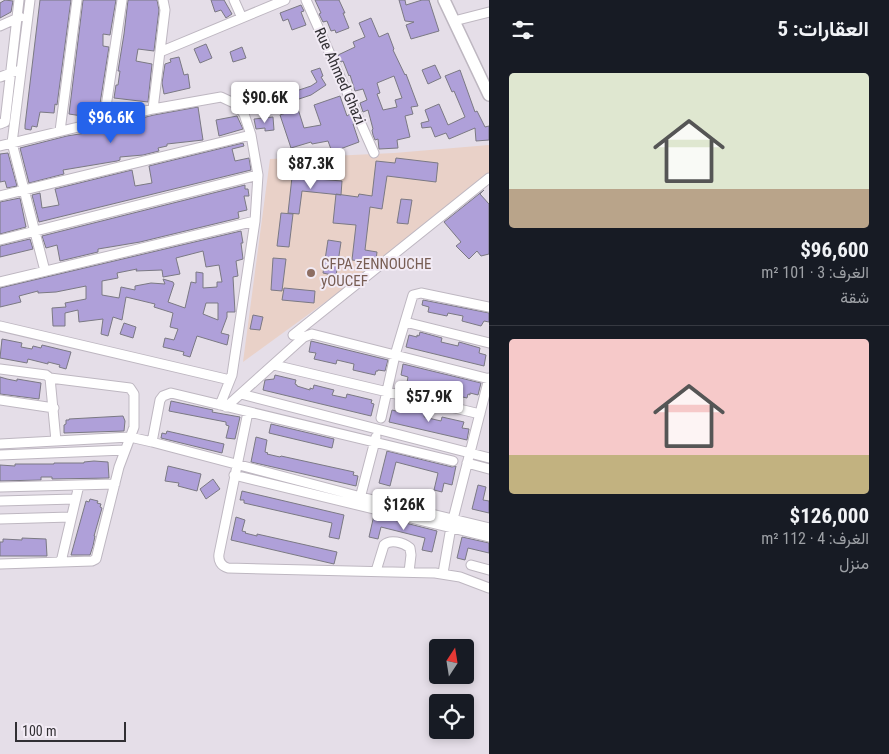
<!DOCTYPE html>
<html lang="ar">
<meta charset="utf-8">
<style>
body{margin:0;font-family:"Roboto Condensed",Vazirmatn,sans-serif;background:#20242c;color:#f1f3f6;direction:rtl;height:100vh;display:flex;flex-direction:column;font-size:19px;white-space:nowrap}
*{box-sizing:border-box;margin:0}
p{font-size:16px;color:#9ea1a6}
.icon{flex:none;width:28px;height:28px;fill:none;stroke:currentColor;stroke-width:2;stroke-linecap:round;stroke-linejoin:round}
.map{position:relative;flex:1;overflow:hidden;direction:ltr}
.side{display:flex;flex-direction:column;background:#171b24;width:400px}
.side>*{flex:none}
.needle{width:32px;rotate:12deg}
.buttons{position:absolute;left:429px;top:639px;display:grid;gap:10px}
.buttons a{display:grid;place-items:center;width:45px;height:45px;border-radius:5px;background:#171b24;box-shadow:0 2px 8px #0003;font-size:25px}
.scale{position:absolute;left:15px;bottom:12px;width:111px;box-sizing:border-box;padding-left:5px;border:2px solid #312f33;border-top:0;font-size:14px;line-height:18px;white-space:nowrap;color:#312f33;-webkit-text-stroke:4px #f2ebf5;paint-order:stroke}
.price{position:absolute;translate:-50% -42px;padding:0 11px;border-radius:5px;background:#fff;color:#222;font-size:16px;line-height:32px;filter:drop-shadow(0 1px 2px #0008)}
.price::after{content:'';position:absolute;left:50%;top:30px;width:15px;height:11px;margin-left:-8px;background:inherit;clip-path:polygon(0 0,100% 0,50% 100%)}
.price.current{background:#2563eb;color:#fff}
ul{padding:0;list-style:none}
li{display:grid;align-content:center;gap:10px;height:265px;padding:0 20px}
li+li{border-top:1px solid #363941}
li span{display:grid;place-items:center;height:155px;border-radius:5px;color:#555}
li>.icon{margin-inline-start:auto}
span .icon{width:90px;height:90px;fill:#fffc;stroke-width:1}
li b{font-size:21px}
h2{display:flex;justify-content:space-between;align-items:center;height:60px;padding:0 20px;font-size:21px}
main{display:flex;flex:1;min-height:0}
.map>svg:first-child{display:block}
</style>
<main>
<section class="side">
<h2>العقارات: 5<svg class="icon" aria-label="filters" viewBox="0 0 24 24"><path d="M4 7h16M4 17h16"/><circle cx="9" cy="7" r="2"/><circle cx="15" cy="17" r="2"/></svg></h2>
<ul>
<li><span style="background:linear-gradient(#dfe7d0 75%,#b9a48a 0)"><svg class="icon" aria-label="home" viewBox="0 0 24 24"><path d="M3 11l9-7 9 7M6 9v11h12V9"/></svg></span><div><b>$96,600</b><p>الغرف: 3 · 101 m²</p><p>شقة</p></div></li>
<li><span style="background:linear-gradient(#f6c9c9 75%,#c2b280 0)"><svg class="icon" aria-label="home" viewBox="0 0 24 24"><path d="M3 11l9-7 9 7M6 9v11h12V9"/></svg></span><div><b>$126,000</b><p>الغرف: 4 · 112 m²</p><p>منزل</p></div></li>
</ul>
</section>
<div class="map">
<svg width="489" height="754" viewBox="0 0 489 754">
<rect width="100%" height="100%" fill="#e5dee8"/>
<path fill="#e9d1c8" d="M489,145V183L243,362L270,159L394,153Z"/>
<path fill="#afa0d9" stroke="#7b7983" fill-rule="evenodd" d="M5,0L13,1L11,12L0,18V3Z
M40,0H71L57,105L55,104L54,113L40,112L37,127L32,126L31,130L25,129V125Z
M83,0H116L110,35L103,34V46L109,47L99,110L83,108L82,116L69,114Z
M128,0H157L159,10L154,51L138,49L136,61L152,64L148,102L114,98L116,85H118L120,71H118L124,34Z
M211,0H224L232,14L226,18L221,10L215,12Z
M315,0H339L345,13H343L349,28L336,33L335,30L331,31L327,21L323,22L319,14L321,13Z
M399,0H405L406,5L422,0H429L439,31L411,39L406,25L414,22L405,21Z
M301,5L304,11L301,12L306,25L292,30L288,19L283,21L280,13Z
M371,18L379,37L388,33L394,49L393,50L405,75L406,74L418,106L411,107L413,114L405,116L410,137L397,140L398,148L379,149L378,139L375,140L373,135L372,130L373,129L368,110L363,112L360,103L367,100L363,89L355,91L350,75L349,76L343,61L341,62L338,55L355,47L353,42L365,37L359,23ZM394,76L402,98L395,100L397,107L383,110L377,94L380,93L377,83Z
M206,44L212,58L200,63L194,49Z
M242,47L246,58L233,62L230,52Z
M179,57L184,75L188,74L190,88L164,94L162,83L165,64L171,62L170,59Z
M435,65L441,78L428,84L422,70Z
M320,68L323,76L321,77L326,85L311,95L299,99L296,91L311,86L317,82L311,71Z
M460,70L475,112L477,111L485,127L489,126V140L476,141L475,128L449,139L446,133L435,137L431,127L422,128L421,123L429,121L425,110L439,104L448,125L465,117L454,91L452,92L445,76Z
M340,96L347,116L350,114L354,124H353L359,142L332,152L328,141L312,144L311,142L291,148L280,115L298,109L304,128L321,125L314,105Z
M198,107L203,140L167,144V146L158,148L159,151L143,155L120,157V160L117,161L63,170L64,174L29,183L20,148L67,136L92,132V130H94L127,124L126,122L154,115Z
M237,116L243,129L219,136L216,120Z
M273,117L274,130L265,131V128L256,129L254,119Z
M243,143L244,146L232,149L235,161L249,158L251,170L39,222L32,195L40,193L42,208L59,205L55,189L132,170L135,186L152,183L149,166Z
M8,153L17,186L7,188L5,181L0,182V154Z
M396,158L438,163L436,182L387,176L382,209L370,207L365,250L377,252L376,260L373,263L352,260L356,225L333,223L336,194L358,197L359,194L372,196L376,161L395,163Z
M309,159L342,163L341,170L308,166Z
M292,177L342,181L341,195L302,191L299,214L288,213Z
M245,185V189H248L249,196H244L247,210L238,212L239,218L140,242L98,249V252L60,261L57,245L46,248L42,236Z
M484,190L480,194L489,204V254L481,256L477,251L469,259L456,246L461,242L444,222Z
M20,198L26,227L0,234V202Z
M401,199L412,200L408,224L397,223Z
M281,213L293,214L289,247L277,246Z
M241,231L243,243H241L243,259L236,261L238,276L233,277L235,312H227V317L221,333L229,335L227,345L197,336L190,357L183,355L184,352L163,347L165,338L174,340L178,329L170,327L173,313L154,307L155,304L126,297L122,320L113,317L108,336L101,334L103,319L79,322L78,310L65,313V326H53L52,308L66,307L65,303L86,299V286L56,292L38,293V291L19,296L21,302L0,307V288ZM203,251L206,267L219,265L222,282H217V287L203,288V273L196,272V283L191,282L185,308L168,302L174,284L173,282L163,279L165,284L151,283L135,286V290L121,287L119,298L102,295V281L118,278L117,273L137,269L136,271L162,270L163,277L180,274L176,258ZM206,303H218V320L203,314Z
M30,239L33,249L0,257V246Z
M328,240L341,242L336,276L323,273Z
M273,258L286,259L282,291L271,290Z
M284,288L315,291L314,303L282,300Z
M423,300L489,313V322L484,321L481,326L462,321L463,316L448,313L447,316L428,312L429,307L422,305Z
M253,315L263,317L260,330L250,329Z
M124,323L136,327L133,338L120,334Z
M420,332L442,338L441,342L458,346L459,342L480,348L479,353L486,355L484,366L406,347L409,335L417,337V335L419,336Z
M2,339L22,343L21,347L32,349L33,346L41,348L42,345L71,352L66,369L59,367L60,365L48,362V364L28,359L27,363L0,358Z
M311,341L388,360L385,371L378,370V371H376L375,375L353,370L354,364L337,360L336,364L314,359L316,353L309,352Z
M403,364L481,383L478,395L470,393V395L468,394L467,398L445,393L446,388L429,384L428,388L407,382L408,377L401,375Z
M275,375L296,380L295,384L297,385V386L310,390V388L313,389L314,385L334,390L332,395L346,398L347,394L372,400L371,403L374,404L371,416L263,390L265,380L274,379Z
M0,377L7,379L17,381V379L41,383L39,399L0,394Z
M171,401L213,410L212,412L240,417L235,439L226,438L229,426L226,425V422L169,411Z
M403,406L425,412L424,417L441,421L442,417L464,422L462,428L469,429L467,440L389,422L392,410L400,412L401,410H403Z
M123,416L125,421L124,431L64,433V425L66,424V420H69V419Z
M271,424L334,439L332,448L269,433Z
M167,431L224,444L222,453L161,438L162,433L166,434Z
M256,437L267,440L265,452L268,453L267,454L280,457L281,456L354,472L353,475L358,476L356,486L251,462Z
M387,451L452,467L456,466L452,485L444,483L442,492L434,490L438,473L396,462L390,486L379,483Z
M94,461L108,462L109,478L52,479V477H41V480L0,481V465L15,466V464H54V463H84V462Z
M168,466L201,474L197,491L178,486L179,483L165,481Z
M213,479L220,489L206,499L200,489Z
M478,485L486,487L483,500L489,501V513L472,509Z
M242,491L344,515L339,539L329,537L332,523L244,503V500H240Z
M90,499L98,501L97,503L101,504L100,507L102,508L94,536H95L93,546L90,555H71L86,501L89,502Z
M374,515L437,531L432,552L422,550L425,538L381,527L378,539L369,537Z
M236,517L245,520L242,531L246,532L245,533L257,536V534L337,552L334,564L231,540Z
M462,537L489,543V553L468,548L465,560L457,558Z
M22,538L46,539L47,556H0V542H3V539L22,540Z"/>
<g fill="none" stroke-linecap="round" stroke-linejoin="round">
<defs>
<path id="minor" d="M30,0L12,143L45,271
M234,0L242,18
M306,0L374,153
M454,21L489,12
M0,26L20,17
M160,52L285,0
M0,77L16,71
M153,109L165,10L163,0
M104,120L122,0
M0,124L5,122L19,0
M60,131L77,0
M0,146L153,109L221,97L236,104L244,114L251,135L258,175L255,221L232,375L220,405
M0,196L251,135
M0,240L258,175
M0,282L255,221
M405,322L489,343
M0,326L230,380
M293,335L489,178
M274,365L480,414
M0,369L46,375L50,378L56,441
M241,394L489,458
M0,400L54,408
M226,407L304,337L312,334L489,379
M248,412L219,554C218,561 221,566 228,568L435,573L460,577L489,588
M381,418L395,355L413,295L421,293L489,307
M0,444L130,437L152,442
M0,455L125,450
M453,461L171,393L163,396L160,400L152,442L361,497L489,528
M467,463L489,469
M234,475L489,537
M0,487L115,484
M0,501L75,499
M359,502L376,437
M0,519L71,517
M61,562L79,485
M0,564L92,561L96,559L119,467L134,427V394L130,388L50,378
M471,565L489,570
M376,571L384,545C390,539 403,542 410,548L411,555L409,572
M443,573L451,527L489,378"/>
<path id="major" d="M444,0L489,95"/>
</defs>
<use href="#minor" stroke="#beb7c1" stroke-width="11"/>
<use href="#major" stroke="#beb7c1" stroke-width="14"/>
<use href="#minor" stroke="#fff" stroke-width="9"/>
<use href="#major" stroke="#fff" stroke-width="11"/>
</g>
<circle fill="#8d6e63" stroke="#f2ebf5" stroke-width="2" cx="311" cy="273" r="5"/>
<g text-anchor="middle" stroke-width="4" stroke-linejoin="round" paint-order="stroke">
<g font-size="15" fill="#312f33" stroke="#f2ebf5">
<text transform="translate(340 76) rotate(66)" y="5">Rue Ahmed Ghazi</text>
</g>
<g font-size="15" fill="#785e54" stroke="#f2ebf5" text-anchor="start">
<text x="321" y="269">CFPA zENNOUCHE<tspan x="321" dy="17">yOUCEF</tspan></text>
</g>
</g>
</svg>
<div class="buttons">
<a><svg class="needle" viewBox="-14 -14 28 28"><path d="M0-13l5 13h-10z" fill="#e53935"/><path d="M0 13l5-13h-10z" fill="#9ea1a6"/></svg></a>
<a><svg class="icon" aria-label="locate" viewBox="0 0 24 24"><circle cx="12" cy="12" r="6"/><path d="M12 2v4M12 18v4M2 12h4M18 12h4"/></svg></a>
</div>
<div class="scale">100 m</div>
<b class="price" style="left:265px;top:124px">$90.6K</b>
<b class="price current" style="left:111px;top:144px">$96.6K</b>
<b class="price" style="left:311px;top:190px">$87.3K</b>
<b class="price" style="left:429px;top:423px">$57.9K</b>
<b class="price" style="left:404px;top:531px">$126K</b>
</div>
</main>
